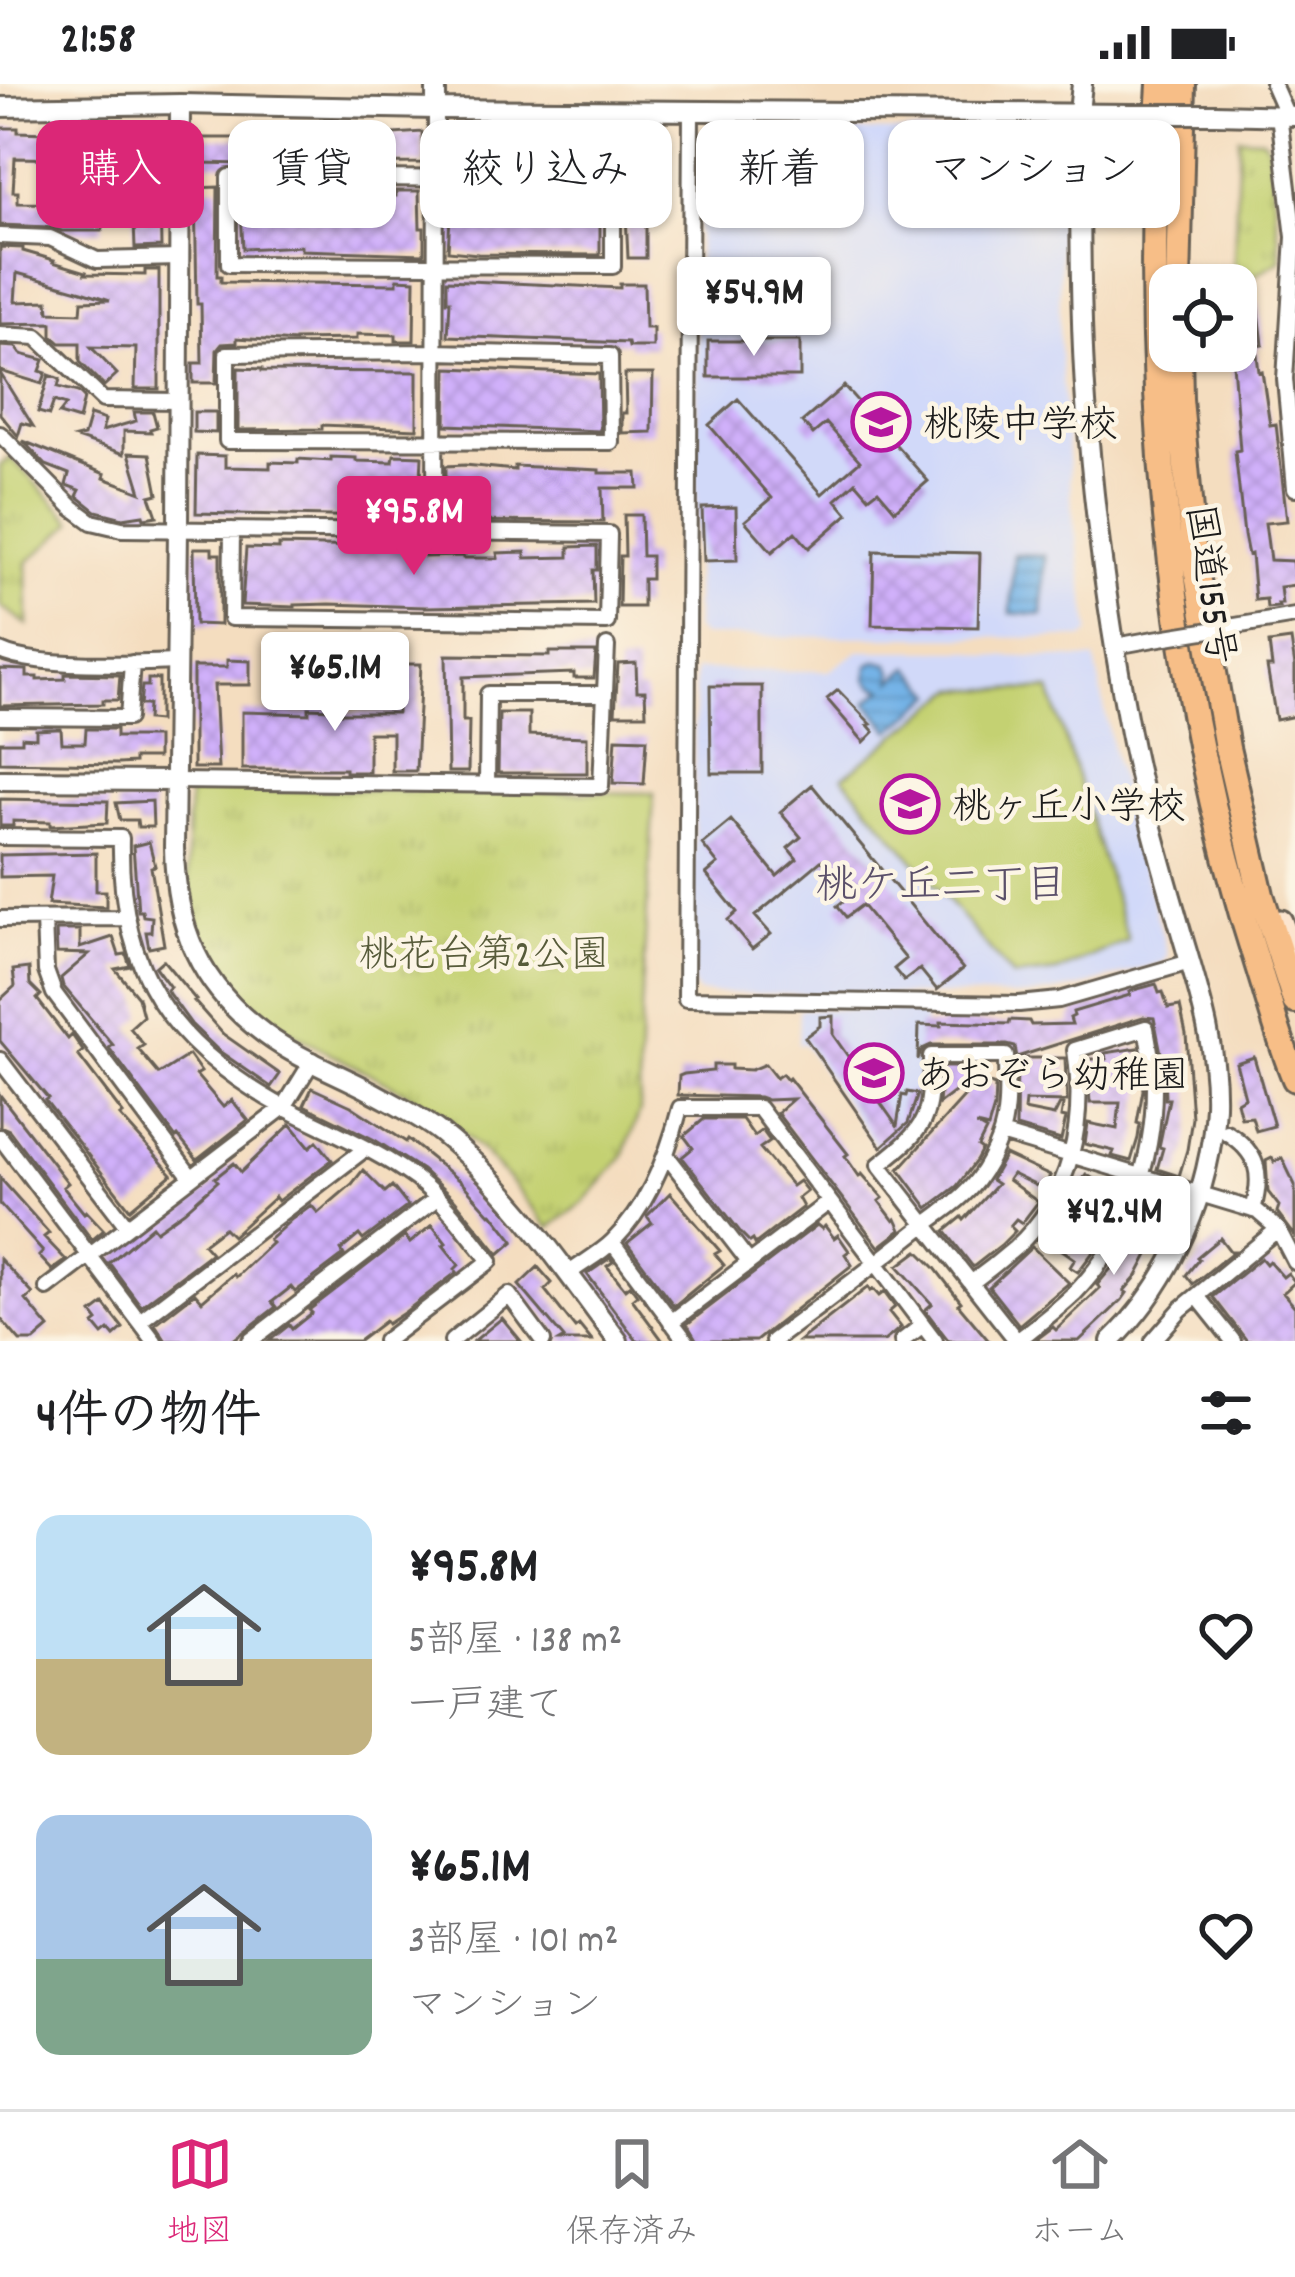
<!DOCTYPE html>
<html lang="ja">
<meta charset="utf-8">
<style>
body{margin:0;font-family:Dekko,"Klee One",sans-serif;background:#f6f6f6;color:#202124;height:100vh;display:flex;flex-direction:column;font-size:45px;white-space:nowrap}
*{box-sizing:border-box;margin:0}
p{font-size:39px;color:#757577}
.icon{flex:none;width:66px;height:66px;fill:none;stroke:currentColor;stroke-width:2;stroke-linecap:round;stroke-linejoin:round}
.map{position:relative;height:1257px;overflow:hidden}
.side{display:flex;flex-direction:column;background:#fff;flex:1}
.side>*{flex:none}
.banner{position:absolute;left:36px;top:36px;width:1224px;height:108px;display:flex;gap:24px}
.fabs{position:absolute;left:1149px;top:180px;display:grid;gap:24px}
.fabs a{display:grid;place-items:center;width:108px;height:108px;border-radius:24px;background:#fff;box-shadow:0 3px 9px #0004;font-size:60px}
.price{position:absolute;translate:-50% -102px;padding:0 27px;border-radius:12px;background:#fff;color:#222;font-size:39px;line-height:78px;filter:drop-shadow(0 3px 6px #0008)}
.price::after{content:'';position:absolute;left:50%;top:72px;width:36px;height:27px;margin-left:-18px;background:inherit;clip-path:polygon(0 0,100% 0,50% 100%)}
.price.active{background:#db2777;color:#fff}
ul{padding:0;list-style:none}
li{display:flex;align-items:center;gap:36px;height:300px;padding:0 36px}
li span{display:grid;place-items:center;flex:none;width:336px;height:240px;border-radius:24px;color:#555}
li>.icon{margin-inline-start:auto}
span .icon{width:144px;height:144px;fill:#fffc;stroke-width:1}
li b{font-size:51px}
h2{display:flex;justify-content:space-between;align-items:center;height:144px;padding:0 36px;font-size:51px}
.chip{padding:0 42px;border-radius:24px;background:#fff;box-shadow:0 3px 9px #0004;font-size:42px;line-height:108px}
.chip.active{background:#db2777;color:#fff}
.status{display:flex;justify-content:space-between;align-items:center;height:84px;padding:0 60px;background:#fff;direction:ltr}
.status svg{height:33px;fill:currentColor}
.tabs{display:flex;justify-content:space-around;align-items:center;height:168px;border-top:3px solid #e0e0e0;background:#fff;font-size:33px;color:#757577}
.tabs a{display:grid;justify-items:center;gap:6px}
.tabs .active{color:#db2777}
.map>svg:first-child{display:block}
</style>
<div class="status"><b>21:58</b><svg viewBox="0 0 49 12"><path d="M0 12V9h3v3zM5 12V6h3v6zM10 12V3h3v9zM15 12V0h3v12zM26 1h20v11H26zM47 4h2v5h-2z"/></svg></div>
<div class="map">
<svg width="1295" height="1257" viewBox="0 0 1295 1257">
<defs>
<pattern id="park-tufts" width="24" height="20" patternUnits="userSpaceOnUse" patternTransform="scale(3)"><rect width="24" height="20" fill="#c4d172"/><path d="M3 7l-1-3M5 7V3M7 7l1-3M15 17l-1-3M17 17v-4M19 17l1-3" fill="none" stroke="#a8b362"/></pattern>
<pattern id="water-rules" width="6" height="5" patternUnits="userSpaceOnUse" patternTransform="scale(3)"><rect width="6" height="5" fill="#74b3e7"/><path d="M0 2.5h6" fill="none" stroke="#6499c6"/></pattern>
<pattern id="building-cross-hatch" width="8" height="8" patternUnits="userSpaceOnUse" patternTransform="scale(3)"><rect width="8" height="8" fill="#d0b0fa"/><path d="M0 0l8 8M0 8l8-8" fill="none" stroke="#b297d6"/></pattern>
</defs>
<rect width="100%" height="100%" fill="#fcf5e5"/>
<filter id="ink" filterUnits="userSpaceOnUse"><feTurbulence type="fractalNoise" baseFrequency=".00833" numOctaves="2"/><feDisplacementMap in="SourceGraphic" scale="24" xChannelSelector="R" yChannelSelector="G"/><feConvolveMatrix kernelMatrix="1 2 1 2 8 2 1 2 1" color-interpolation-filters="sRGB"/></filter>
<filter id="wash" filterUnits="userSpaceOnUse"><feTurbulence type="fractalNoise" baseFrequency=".004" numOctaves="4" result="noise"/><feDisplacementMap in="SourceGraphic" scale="48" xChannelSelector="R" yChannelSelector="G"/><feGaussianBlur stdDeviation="2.7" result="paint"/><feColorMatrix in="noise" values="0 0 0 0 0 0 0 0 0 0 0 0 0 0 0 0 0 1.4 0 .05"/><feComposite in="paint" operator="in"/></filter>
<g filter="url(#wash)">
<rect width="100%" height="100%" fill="#f4ddbf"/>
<path fill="#d1d9f9" d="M705,46L1045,49L1061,65L1059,251L1072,425L1090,548L1083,554L702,552L695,544L699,51Z
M859,567H970L987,572L1095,575L1114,673L1168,872L1164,878L1078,904L1028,912L699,909L693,902L695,586L829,587Z
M799,925L925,926L921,1027L908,1049L881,1070L804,960H798Z"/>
<path fill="#c4d172" stroke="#707647" stroke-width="3" d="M956,605L1050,606L1128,856L1057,888L1013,893L843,693Z"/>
<path fill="url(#park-tufts)" stroke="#707647" stroke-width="3" d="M1239,53L1262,54L1268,62L1281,176L1236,202L1233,201Z
M10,373L73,438L27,479L28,541L0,522V382Z
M196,704L654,709L642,907L639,986L640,1027L622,1074L583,1119L549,1144C508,1093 468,1044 410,1011C318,958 208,931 190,808C185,775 188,740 189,706Z"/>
<path fill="url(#water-rules)" stroke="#486882" stroke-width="3" d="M1014,470L1045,472L1042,531L1011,529Z
M876,577L889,580L893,588V597L910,583L935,610L891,647L867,618L884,605L873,602L867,595L868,582Z"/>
<g id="blocks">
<path fill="url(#building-cross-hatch)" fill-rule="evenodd" d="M0,44H18V48L78,50L106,60V52L159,47L160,105L135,97V76L96,78L94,82L74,75L15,74L13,108H18V119L81,120V106L108,107V125H103L102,147H62L50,143L0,141Z
M422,48L423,79L333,80V75L293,76V81L200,79V54H327V58L365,57V52Z
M602,56L601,82L586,83V80H455L454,58L586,59V57Z
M623,63H644L643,140H646V174H628Z
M218,103L217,192H221V198L397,200V195L415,196L414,257H396V251L357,250V255L295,256V258L237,254V259L222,260L217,266L216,299H193V279H202L201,220H197L195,104Z
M136,107L160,108L161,163L135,164L133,112H136Z
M240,107H263V112L357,109V112H396V107H419L420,144H424V170L301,166V162L243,165Z
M577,112L600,113V171L478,170L448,167L451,115L512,119V116L547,117V114L577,115Z
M0,163L23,164V167L54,176L53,178L86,188L85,190L145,191V186H159V305H135L136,264L91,263L117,290L104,302L80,278V259H60L52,252V239L0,240ZM17,189L82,207L110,216L82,217L81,229L49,228L48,217L15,218Z
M447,196L620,204V200H644L645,244H653V263H629L628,259L448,252L450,217H447Z
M1258,219L1263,261L1256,262L1259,288L1262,287L1270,341L1276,340L1287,437L1265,439L1270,476L1292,477L1295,496V501L1280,503L1282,520H1278L1279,523L1267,524L1266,515L1255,516L1251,470L1248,471L1244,451L1235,367L1240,366L1232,267H1236V221Z
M708,257H800V293H708Z
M0,262L16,263L21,270L44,276L40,287L46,289L42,300L0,287Z
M238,284L262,285V287L417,288V345L322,341V345L238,346Z
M447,284L599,290L600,347L446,341Z
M0,289L33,342L22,339L18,352L0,330Z
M625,290H653L652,348L622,349V329H626Z
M49,291L60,295L58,303L78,308L84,314L79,336L59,330L66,321L54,317L49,331L38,328Z
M844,302L928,397L895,426L878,406L869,413L856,398L836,416L848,430L809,464L795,448L772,468L745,437L772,414L709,341L738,315L822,410L860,377L826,339L813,350L802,338Z
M134,328H153L157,343L150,345L151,348L124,347V370L76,354L84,352L90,331L105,336L102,347L136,337Z
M194,328H216V349L194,348Z
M23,357L105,390L104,394L141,408L129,369L150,370L158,410L150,412L157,432L144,434L143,431L123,434L96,427L77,412L80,406L66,401L69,390L46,381Z
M197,371L225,372V383L270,384V378L298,379V375L331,377V373L356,374V377L393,378L394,371L422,372L421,395H417V434L196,429Z
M465,381L515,386V382L599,386V389H637L638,404H602L603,438L446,437V382Z
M736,423L737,476L704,477L702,424Z
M624,431H641L642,472H651V495H643V523H619L620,472H625Z
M368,459L425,463V473L463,472V474H498L497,469L525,468V474L569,473V463L597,462V486H593L594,520L425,523L330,520L295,521V523L242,521L246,464L279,465V461L367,463Z
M194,464H212V470H220V541L195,540Z
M874,467L980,469L978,543L872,541Z
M1291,556L1295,582V632L1276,636L1267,583H1272L1269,559Z
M351,561H371V604H351V599H274V572L309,573V568H351Z
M549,568H596L594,594H574V589L463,593V637H469L468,688H448L446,571L549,572Z
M227,576L250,577V601H214L218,684H193V583H227Z
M636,579L637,607H645L646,630H615L618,580Z
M397,580H421L416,687H392V649H369V688H345V685H242V628L309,630V624L331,625V629H397Z
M0,585L27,586V593H37V596L65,595V590L120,591L118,616H103V620L0,622Z
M148,595H159V637L147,636L148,621H140L142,602H148Z
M710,602H762V689H711Z
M838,606L871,640L868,641L874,648L864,658L827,615Z
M499,629H529V651L587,653V689H498Z
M56,645H61L62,659H85L86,645H116V653H157V674H134V679L118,680L0,678V658H22V653L36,654V646Z
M616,654L647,655L644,700L613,699Z
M812,701L963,885L937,906L920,885L904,897L894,885L906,875L862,821L846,833L837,822L851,811L822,776L755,832L771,850L752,865L728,836L737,828L706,790L718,780L702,760L731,736L777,792L797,775L788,764L801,753L780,728Z
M0,715L108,717L107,739L50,742V738L13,737V742H0Z
M152,717L153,743H138L137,736H120L116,719Z
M149,758L155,782L151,783L164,861L149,864L146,848H151L152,833L143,832L142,827H138L133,762Z
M96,769V807H106V823L48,820L52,792L0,793V771Z
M56,846H80V864L113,853L119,871L126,870L130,882L115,885L138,913L143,932L130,944L144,961L138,965L159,990L189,971L201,988L196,991L223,1023L232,1016L248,1036L197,1076L178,1052L176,1054L109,964L113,961L63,902L61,894L89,870L57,869Z
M163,876L196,916L194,917L223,950L280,990L271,1003L219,967L191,940L169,910L167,906L170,903L155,883Z
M29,884L30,900L41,911L37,915L68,955L72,951L83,967L78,971L123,1030L120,1032L172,1090L130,1125L45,1016L48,1014L0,957V916L15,902L13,886Z
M1156,900L1159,909L1163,908L1168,924L1180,922L1186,950L1192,1034L1187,1066L1179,1092L1157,1085L1163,1064L1159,1063L1169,1015H1165L1164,984L1154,934L1143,933L1017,973L1015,963L1007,961H931L922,965L918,976L919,941L941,942V938L1009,940L1010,936L1029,937L1031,941L1072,940L1070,934L1074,932L1073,928L1130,911L1129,908L1134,906Z
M833,932V951L897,1042L902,1011L906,1012L907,1008L918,1010L908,1039L881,1063L805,953L820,942V933Z
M1138,964L1143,1006L1137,1039L1140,1040L1138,1054L1131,1077L1112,1072L1114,1067L1085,1060L1088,1039L1117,1045L1120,1019H1090L1087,975H1106L1105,969Z
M1254,973L1274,1042L1256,1047L1252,1033L1241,1034L1237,1018L1245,1013L1236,979Z
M1017,974H1065L1067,1018L1025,1017L1024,1026L1054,1032L1060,1020L1063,1021L1061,1033L1066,1034L1061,1056L1016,1043Z
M765,980L776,994L782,990L787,996L789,994L848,1070L845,1072L859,1092L862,1090L883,1114L879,1117L894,1137L896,1135L901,1146L879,1163L777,1029L793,1015L767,1016L759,1013L678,1011L679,992L684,990L713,987V981H731V985L751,986Z
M942,983H983L982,997L995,1002L994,1024L988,1044L976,1041L986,1047L978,1063L982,1066L976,1077L957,1102L928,1124L899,1085L966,1011L960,1004L939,1020Z
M312,1004L351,1022L406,1058L408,1055L461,1098L490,1130L492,1129L514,1157L499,1170L455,1116L422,1086L375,1056L304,1021Z
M0,1011L68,1099L63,1103L84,1129L86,1127L104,1146L92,1156L9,1046L0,1042Z
M704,1035H742L754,1052L762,1046L770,1057L760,1064L792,1102L799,1097L807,1107L798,1114L803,1123L755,1160L753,1156L750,1158L741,1149L682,1073L693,1064L684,1052Z
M291,1040L310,1063L317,1057L332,1076L278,1117L275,1113L232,1152L224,1144L203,1160L211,1169L141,1222L109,1179L152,1142L156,1147L184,1127L218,1097L215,1094L234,1079L241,1088Z
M1005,1071L1050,1092L1043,1105L1012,1090L1008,1096L1038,1118L1022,1139L1016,1135L1010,1142L1015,1147L1001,1161L973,1183L945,1147L962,1133L964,1136L997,1100L991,1096Z
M1272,1074L1274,1078L1282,1074L1295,1101V1152L1277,1128L1279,1122L1268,1108L1266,1077Z
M363,1086L385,1108L392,1102L408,1122L363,1156L359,1151L341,1166L344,1171L295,1208L291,1203L272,1218L276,1223L232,1257H166L155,1240L195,1209L202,1217L233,1190L236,1193L272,1159L269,1156L292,1135L311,1121L318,1129L352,1100Z
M1086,1090L1122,1114L1100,1159L1078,1188L1070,1183L1075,1175L1042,1152L1056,1132L1088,1154L1102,1132L1067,1116Z
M0,1094L49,1149L44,1153L66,1176L52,1186L39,1172L43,1168L0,1120Z
M670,1109L720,1167L715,1170L724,1181L674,1222L627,1159L652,1139L647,1132Z
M1149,1118L1171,1127L1137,1192L1124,1207L1127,1209L1122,1216L1079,1257H1039L1037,1255L1053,1243L1056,1246L1100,1204L1097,1201L1119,1175L1117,1174L1136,1138L1139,1139Z
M432,1141L446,1159L443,1161L459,1181L455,1185L457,1188L405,1228L387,1240L385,1237L359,1257H269L289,1241L292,1245L312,1229L309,1226L405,1152L410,1159Z
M817,1141L822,1145L825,1142L834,1154L838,1151L849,1167L845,1170L852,1181L756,1257H697L687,1240Z
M1220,1154L1230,1167H1234L1193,1200L1186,1191L1199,1175L1197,1173Z
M1032,1163L1069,1199L1019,1241L989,1203Z
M918,1167L935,1184L961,1218L958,1220L989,1257H949L945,1252L925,1226L932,1220L898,1182Z
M610,1174L613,1178L607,1182L625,1205L630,1201L637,1211L632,1215L663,1257H637L587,1190Z
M1261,1174L1266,1180L1269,1177L1283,1193L1288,1189L1295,1198L1283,1209L1295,1223V1257H1247L1213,1213Z
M0,1175L33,1210L26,1216L49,1244L34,1257H20L0,1234Z
M538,1183L552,1199L545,1206L575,1244L579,1241L592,1257H559L564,1254L519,1201Z
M868,1203L870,1207L873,1205L879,1212L884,1208L895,1223L889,1228L901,1243L893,1250L884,1257H799Z
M104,1220L123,1244L114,1252L109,1246L103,1251L94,1240L98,1237L92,1229Z
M502,1234L521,1257H474Z"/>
</g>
</g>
<g filter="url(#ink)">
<use href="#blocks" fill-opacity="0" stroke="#686055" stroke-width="3"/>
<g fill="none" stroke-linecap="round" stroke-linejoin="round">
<defs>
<path id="minor" d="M1273,0L1287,32
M691,28L686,915L1019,920L1059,916L1190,878
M1279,31L1294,153L1285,295L1295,404
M229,93L613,96V182L229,180Z
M0,152L50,154L97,176L179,174
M0,251L37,253L103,316L178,317
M434,268L610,272L611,358L227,357V270Z
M0,350L73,424L92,438L122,445L609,450L607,538L231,534L232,446
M435,446L436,25
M1235,542L1295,532
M1116,562L1154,555
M0,567C35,584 133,580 175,578
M0,633L128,634L132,579
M174,697L601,702L607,562
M487,700L488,610H605
M0,753L121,754C118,888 171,963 287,1025C330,1047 377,1066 416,1095C446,1118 467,1148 490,1177L385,1257
M0,835L126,834
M44,836L46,887L54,909L191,1093
M0,976L127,1142
M1226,1048C1259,1069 1263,1090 1253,1126
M1001,1050L1257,1127L1278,1145L1295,1178
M0,1053L154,1257
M667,1072L749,1178
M612,1158L686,1257
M568,1190C582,1179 600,1170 613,1157C649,1121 668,1071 680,1024H759L935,1257
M47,1204L284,1023L313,976
M1197,1212L1233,1257
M140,1237L365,1065
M671,1238L829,1118
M250,1257L437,1114
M452,1257L509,1211L543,1257
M773,1257C823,1220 872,1183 921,1144C940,1129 962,1116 977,1096C986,1084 994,1069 999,1055C1009,1030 1006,999 1006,972H931C930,1035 929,1042 879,1081C925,1140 970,1198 1017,1257C1036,1242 1056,1227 1074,1210C1128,1155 1155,1075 1154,999C1153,981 1149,962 1146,944L1075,966C1086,1039 1072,1112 1015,1164C1001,1176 986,1188 971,1199
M902,1257L923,1241
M1153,1257L1181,1225L1278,1145"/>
<path id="tertiary" d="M1082,0L1079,28C1081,125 1079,222 1086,319C1093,424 1108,530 1127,633C1140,705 1160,775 1180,844C1197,903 1217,960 1215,1022C1211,1107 1173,1197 1111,1257
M180,20L178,446L174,763C175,843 200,903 266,951C297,974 337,989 371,1007C394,1020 420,1032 441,1049C512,1106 564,1185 618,1257
M0,23L180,20L436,25L1132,30
M436,25V0
M1215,30L1295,32
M0,696L174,697"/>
<path id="secondary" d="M1281,837L1295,876"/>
<path id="trunk" d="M1160,0C1141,296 1166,599 1258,882C1270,920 1280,959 1295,995
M1178,201L1183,0
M1179,267L1180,315L1194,473L1227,664L1261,811L1295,917"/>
</defs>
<use href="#minor" stroke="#686055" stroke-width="20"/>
<use href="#tertiary" stroke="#686055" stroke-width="24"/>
<use href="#secondary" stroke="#686055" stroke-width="27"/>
<use href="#trunk" stroke="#686055" stroke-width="30"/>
<use href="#minor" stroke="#fff" stroke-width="14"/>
<use href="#tertiary" stroke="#fff" stroke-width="18"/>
<use href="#secondary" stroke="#fce5cf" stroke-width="21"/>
<use href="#trunk" stroke="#f7be87" stroke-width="24"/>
<defs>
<path id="minor-bridge" d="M1154,555L1235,542"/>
<path id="tertiary-bridge" d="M1132,30H1215"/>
</defs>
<use href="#minor-bridge" stroke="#686055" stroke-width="20" stroke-linecap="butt"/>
<use href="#tertiary-bridge" stroke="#686055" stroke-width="24" stroke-linecap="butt"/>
<use href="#minor-bridge" stroke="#fff" stroke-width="14"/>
<use href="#tertiary-bridge" stroke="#fff" stroke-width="18"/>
</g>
</g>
<defs>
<symbol id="school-ring" viewBox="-11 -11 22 22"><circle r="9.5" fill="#fcf5e5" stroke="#b5179e" stroke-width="1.5"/><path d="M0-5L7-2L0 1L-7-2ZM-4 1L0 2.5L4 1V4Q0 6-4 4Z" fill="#b5179e"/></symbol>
</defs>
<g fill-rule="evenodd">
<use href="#school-ring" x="848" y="305" width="66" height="66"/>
<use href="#school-ring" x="877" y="687" width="66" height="66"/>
<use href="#school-ring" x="841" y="956" width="66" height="66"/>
</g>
<g text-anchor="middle" stroke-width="9" stroke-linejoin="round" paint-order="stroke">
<g font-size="39" fill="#1c1c1c" stroke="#fcf5e5" text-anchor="start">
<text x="923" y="352">桃陵中学校</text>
<text x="952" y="734">桃ヶ丘小学校</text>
<text x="916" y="1003">あおぞら幼稚園</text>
</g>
<g font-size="39" fill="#1c1c1c" stroke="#fcf5e5">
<text transform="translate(1213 500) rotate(82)" y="14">国道155号</text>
</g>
<g font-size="39" fill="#575b3a" stroke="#fcf5e5">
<text x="484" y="882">桃花台第2公園</text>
</g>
<g font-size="42" fill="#5b506a" stroke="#fcf5e5">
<text x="941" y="813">桃ケ丘二丁目</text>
</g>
</g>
</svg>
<div class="fabs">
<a><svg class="icon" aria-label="locate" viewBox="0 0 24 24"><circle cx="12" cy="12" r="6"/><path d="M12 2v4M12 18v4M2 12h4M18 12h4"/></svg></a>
</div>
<b class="price" style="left:754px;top:275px">¥54.9M</b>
<b class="price active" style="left:414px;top:494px">¥95.8M</b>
<b class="price" style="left:335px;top:650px">¥65.1M</b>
<b class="price" style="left:1114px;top:1194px">¥42.4M</b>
<div class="banner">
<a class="chip active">購入</a>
<a class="chip">賃貸</a>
<a class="chip">絞り込み</a>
<a class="chip">新着</a>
<a class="chip">マンション</a>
</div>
</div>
<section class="side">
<h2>4件の物件<svg class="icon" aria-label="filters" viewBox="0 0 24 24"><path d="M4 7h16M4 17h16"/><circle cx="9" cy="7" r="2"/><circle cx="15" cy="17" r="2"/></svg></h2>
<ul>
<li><span style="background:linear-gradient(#bfe0f5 60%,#c2b280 0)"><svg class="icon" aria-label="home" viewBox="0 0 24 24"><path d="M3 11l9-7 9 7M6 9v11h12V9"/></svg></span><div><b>¥95.8M</b><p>5部屋 · 138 m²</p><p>一戸建て</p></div><svg class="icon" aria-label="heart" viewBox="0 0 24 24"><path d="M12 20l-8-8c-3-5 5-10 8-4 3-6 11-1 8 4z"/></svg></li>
<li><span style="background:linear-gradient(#a9c7e8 60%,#7fa58c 0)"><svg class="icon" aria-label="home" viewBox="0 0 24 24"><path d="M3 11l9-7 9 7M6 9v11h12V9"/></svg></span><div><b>¥65.1M</b><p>3部屋 · 101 m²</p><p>マンション</p></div><svg class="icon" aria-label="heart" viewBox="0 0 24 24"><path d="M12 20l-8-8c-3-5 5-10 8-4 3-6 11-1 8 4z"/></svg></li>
</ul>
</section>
<nav class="tabs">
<a class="active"><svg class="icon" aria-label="map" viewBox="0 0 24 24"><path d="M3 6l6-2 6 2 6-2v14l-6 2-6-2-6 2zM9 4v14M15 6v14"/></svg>地図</a>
<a><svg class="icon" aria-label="saved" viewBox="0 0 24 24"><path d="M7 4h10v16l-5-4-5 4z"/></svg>保存済み</a>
<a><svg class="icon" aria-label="home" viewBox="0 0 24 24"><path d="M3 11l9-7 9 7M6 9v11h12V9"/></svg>ホーム</a>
</nav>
